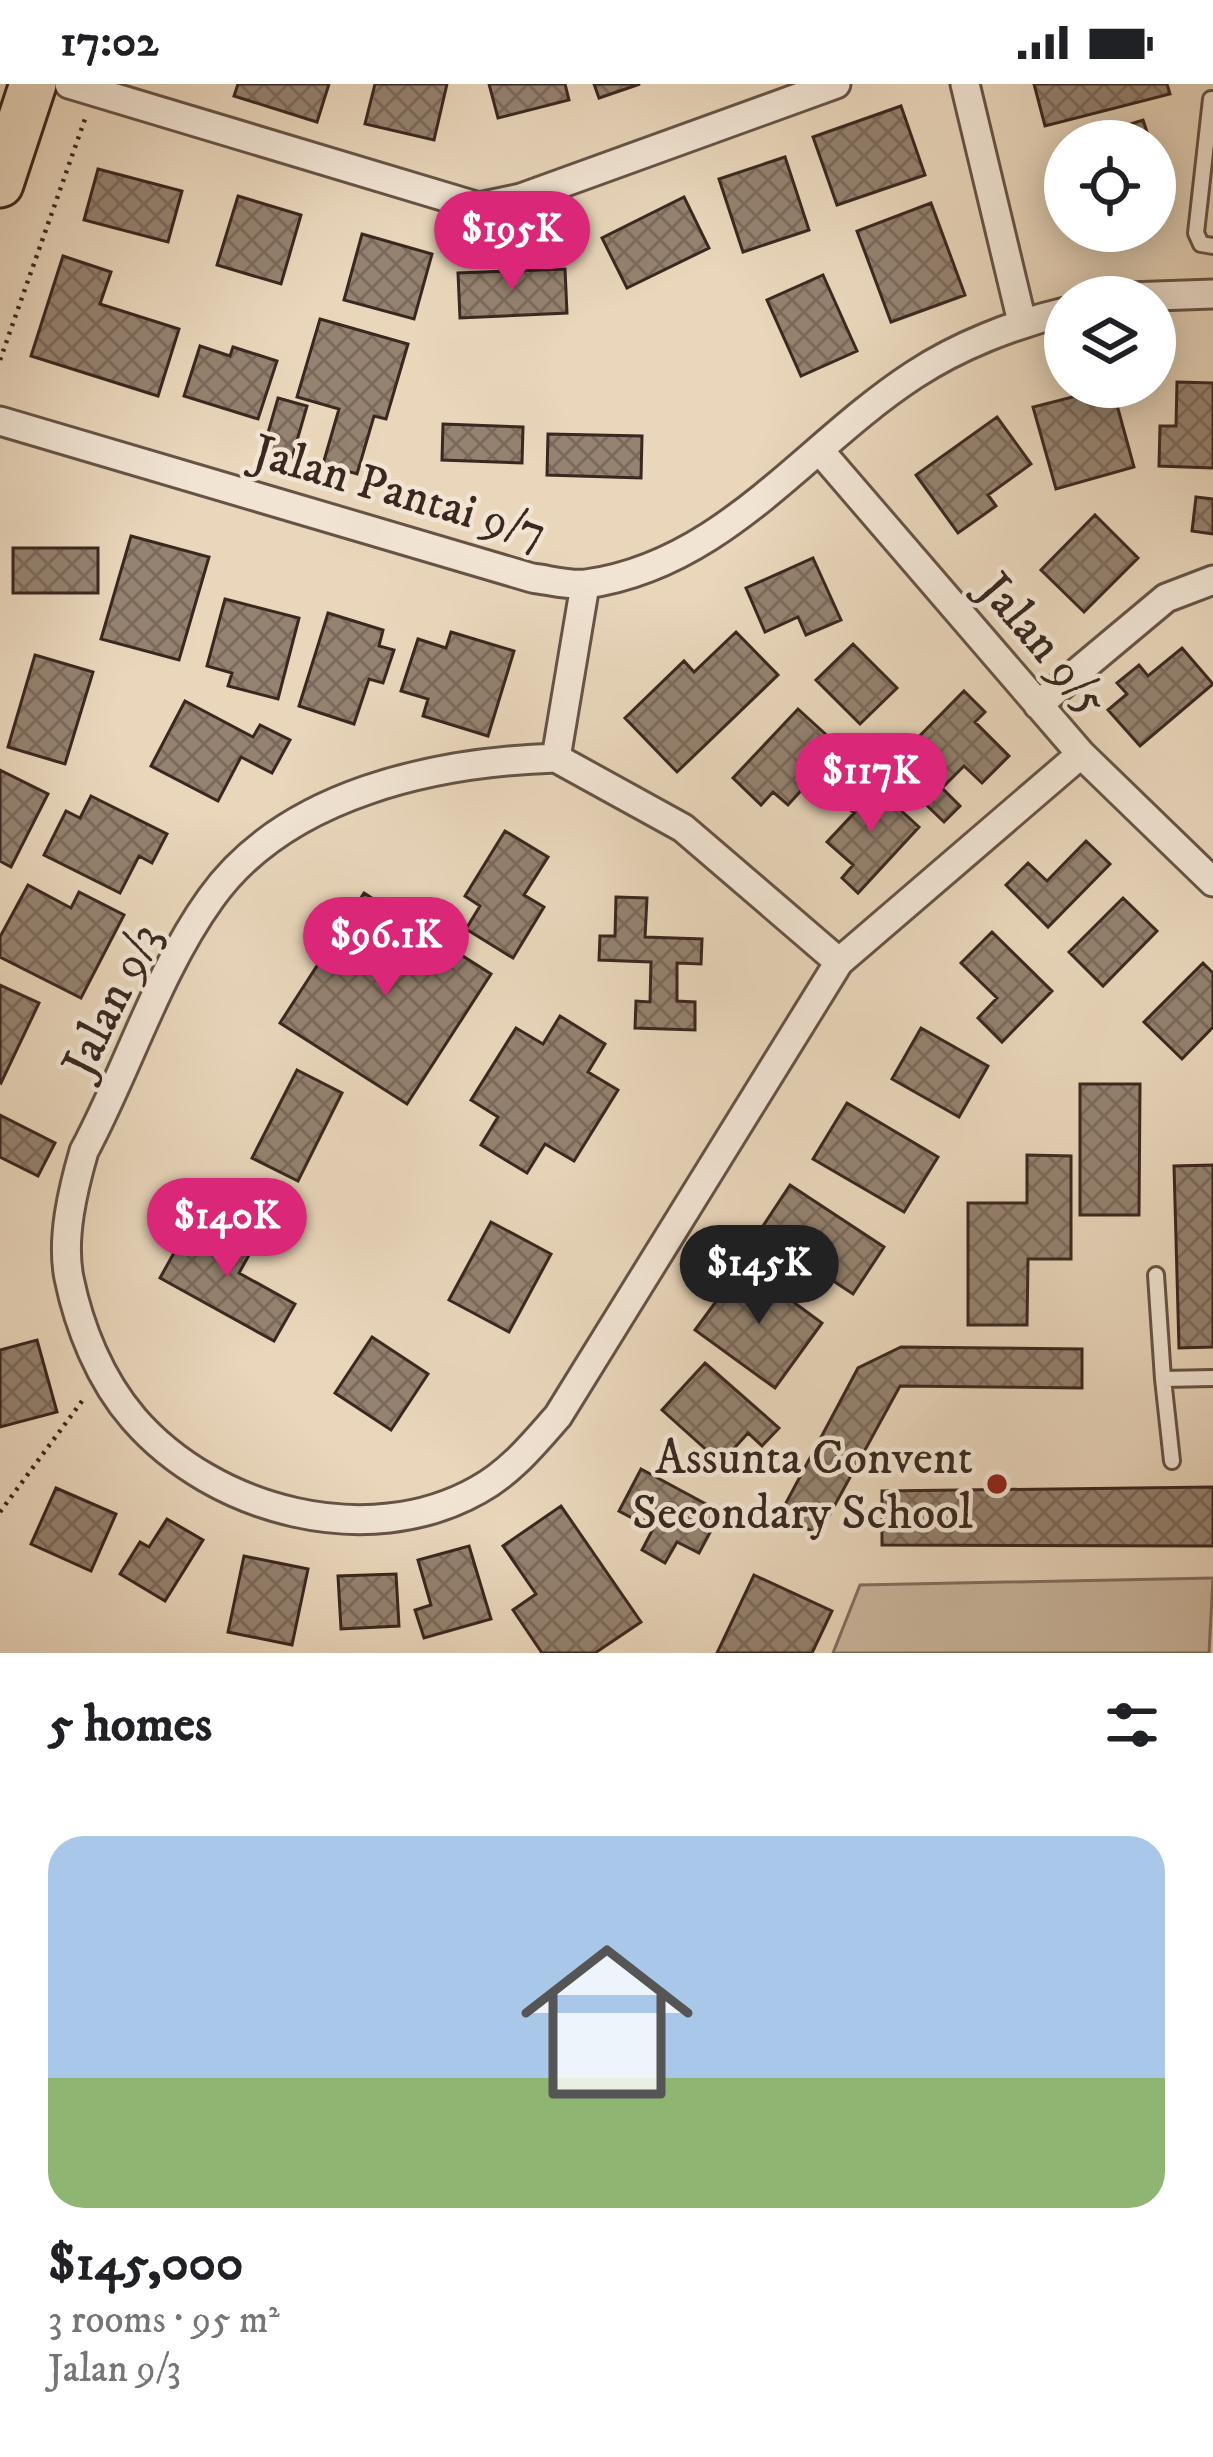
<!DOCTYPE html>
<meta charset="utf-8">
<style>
body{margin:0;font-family:"IM FELL DW Pica",serif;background:#f2f2f2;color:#202124;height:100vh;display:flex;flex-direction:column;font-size:45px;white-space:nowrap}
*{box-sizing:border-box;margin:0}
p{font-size:39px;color:#757577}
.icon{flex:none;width:66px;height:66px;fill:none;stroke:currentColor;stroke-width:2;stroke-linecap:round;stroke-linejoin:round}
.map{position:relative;height:1569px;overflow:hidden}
.drawer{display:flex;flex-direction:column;background:#fff;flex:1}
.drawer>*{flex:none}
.controls{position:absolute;left:1044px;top:36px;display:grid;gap:24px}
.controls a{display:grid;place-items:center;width:132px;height:132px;border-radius:50%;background:#fff;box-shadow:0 6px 30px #0003;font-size:60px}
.price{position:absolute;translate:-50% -102px;padding:0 27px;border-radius:42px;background:#db2777;color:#fff;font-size:39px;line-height:78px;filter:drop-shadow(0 3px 6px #0008)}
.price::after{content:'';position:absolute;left:50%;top:72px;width:36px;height:27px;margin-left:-18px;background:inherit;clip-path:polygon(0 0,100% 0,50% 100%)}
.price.current{background:#222;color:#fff}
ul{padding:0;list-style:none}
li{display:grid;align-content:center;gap:24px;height:636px;padding:0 48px}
li span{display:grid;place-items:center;height:372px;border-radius:36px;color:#555}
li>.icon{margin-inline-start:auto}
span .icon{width:216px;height:216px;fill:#fffc;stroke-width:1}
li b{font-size:51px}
h2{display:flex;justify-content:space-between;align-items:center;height:144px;padding:0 48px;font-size:51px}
.status{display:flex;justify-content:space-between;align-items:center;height:84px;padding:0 60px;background:#fff;direction:ltr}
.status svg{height:33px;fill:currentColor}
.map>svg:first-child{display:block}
</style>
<div class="status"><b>17:02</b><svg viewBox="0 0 49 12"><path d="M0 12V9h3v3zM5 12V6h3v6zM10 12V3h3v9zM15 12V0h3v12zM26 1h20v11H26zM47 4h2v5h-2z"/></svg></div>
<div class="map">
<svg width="1213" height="1569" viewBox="0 0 1213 1569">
<defs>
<pattern id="building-cross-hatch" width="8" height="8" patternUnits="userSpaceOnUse" patternTransform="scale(3)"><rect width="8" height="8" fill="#958270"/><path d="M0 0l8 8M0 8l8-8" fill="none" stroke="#7b6a5b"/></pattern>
</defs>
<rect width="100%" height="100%" fill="#e9d6bb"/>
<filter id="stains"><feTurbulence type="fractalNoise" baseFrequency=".00167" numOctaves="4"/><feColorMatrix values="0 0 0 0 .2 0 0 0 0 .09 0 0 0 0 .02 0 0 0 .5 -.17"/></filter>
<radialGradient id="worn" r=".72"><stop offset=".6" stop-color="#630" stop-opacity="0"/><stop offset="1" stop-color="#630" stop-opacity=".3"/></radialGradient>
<path fill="#cbb8a0" stroke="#827060" stroke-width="3" d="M1213,1494L1209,1569H833L860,1501Z"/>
<path fill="url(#building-cross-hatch)" stroke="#3a271f" stroke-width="3" d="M238,0H329L317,38L234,12Z
M375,0H447L434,56L365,40Z
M489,0H565L569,16L498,34Z
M594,0H640L599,14Z
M1034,0H1167L1170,10L1045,42Z
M901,22L925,91L837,121L813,53Z
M1143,36L1150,57H1076Z
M785,73L809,146L743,168L719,95Z
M98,85L182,107L168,158L84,136Z
M238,112L301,131L281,200L217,181Z
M684,113L709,164L627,204L602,154Z
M931,119L965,211L891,238L857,147Z
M362,150L432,170L414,235L344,216Z
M63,172L111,188L100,220L179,245L158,312L31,272Z
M565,185L567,229L460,234L458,189Z
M823,191L857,267L801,292L767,216Z
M320,235L408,260L386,335L374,332L357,390L323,380L339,325L297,313Z
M200,262L230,272L233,263L277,277L258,335L184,312Z
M1177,298L1213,299V384L1159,382L1160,342H1176Z
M1112,303L1134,383L1056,405L1033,323Z
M278,314L307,322L292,374L263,366Z
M997,333L1031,380L988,411L996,422L958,449L916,391Z
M443,340L523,343L522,379L442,376Z
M548,350L642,352L641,394L547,391Z
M1196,413L1213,415V450L1192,447Z
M1095,431L1138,474L1084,528L1041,486Z
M131,452L209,473L179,576L101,555Z
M13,464H98V509H13Z
M813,474L841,536L806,551L798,533L765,548L746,504Z
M225,515L299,534L278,615L228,602L232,589L207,582Z
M328,529L383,546L379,562L394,566L383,599L369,595L354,640L299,622Z
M451,548L514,567L488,652L423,632L428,615L401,607L418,555L446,564Z
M736,548L778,591L677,688L625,634L684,577L694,588Z
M853,560L897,604L860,640L816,596Z
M1182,564L1213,600L1140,662L1108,626L1127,610L1117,599L1139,581L1148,592Z
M35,571L93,588L65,680L8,663Z
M964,607L985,628L975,638L1009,672L982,699L964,682L942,704L960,722L944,738L888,684Z
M185,617L253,653L260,641L290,656L272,689L241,673L218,717L151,682Z
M798,625L855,677L832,702L817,689L788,721L773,708L761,721L733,694Z
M0,686L48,710L11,783L0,777Z
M869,697L919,743L858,809L842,794L853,781L827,758L854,729L846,722Z
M91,712L167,750L152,779L139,772L120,809L44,771L66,727L80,734Z
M505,747L548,773L524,811L544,823L513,874L466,845L480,822L465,812Z
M1086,757L1110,780L1048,843L1006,801L1028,779L1047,797Z
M28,801L71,824L79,808L124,831L81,914L0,873V853Z
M364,809L491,890L407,1020L280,939Z
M616,813L647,814L645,853L702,855L701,880L677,879V917L695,918V946L635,944L636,917L650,918L651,878L599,876L600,852H615Z
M1123,814L1157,847L1103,902L1069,868Z
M992,848L1052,907L1002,958L978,934L997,914L961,879Z
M1203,879L1213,889V943L1182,975L1144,938Z
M0,901L39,919L1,999L0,998Z
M560,932L605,960L588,988L618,1006L574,1077L545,1060L527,1089L481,1061L498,1033L471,1016L516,944L543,960Z
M921,944L988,982L959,1033L892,995Z
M297,986L342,1009L298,1097L252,1074Z
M1080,1000H1140L1139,1131H1080Z
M847,1019L938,1073L904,1128L813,1075Z
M0,1031L55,1059L38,1092L0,1073Z
M1027,1071L1071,1072V1175H1028L1027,1241H968V1119H1027Z
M1213,1081V1263L1179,1264L1174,1082Z
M790,1101L884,1163L853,1210L759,1148Z
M226,1134L259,1153L239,1189L295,1220L274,1257L160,1194L185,1149L210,1162Z
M491,1138L551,1170L509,1248L449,1216Z
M743,1181L822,1239L775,1304L695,1246Z
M372,1253L428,1290L391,1346L335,1309Z
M37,1256L57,1328L0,1343V1266Z
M901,1263L1082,1265V1304L900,1302L819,1450L779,1432L858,1284Z
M705,1279L779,1344L762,1362L748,1349L721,1379L662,1326Z
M641,1385L721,1428L699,1469L677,1458L665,1479L642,1466L653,1445L619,1427Z
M1213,1403V1462L882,1461V1407Z
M56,1404L116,1430L91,1487L31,1460Z
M561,1422L641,1538L595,1569H542L513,1526L536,1510L503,1462Z
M167,1435L203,1456L165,1517L120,1490L140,1458L149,1463Z
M469,1462L491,1535L424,1554L415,1526L431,1521L418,1476Z
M244,1472L308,1485L292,1561L228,1548Z
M396,1490L399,1542L341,1545L338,1492Z
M754,1491L832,1527L812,1569H717Z"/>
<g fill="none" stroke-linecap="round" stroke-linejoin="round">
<defs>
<path id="service" d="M1211,15L1196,149L1201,160L1213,162
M1156,1191L1163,1295L1213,1294
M1163,1295L1172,1377"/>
<path id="minor" d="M69,0L479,123L521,114L836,0
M965,0L1022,238
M1128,213L1213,210
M0,337L532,494C549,496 570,502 586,500C724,481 805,362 914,291C958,262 1014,240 1065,228
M821,368L1081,670L1213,798
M585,501L556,674C436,678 286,709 211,814C157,889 128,985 84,1067C73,1105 61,1154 69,1194C79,1243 100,1296 134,1335C214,1427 368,1468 478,1406C511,1388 534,1359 558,1332L839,878L1081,670
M1038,621L1166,514L1213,496
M556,674L683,744L839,878"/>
<path id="primary" d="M0,100L33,0"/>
</defs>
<use href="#service" stroke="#665346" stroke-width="20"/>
<use href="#minor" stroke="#665346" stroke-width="33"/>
<use href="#primary" stroke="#3a271f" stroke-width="51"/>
<path stroke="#3a271f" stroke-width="4.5" stroke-dasharray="3 6" stroke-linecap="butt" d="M0,276L85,35
M0,1428L85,1313"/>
<use href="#service" stroke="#f1e4d3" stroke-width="14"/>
<use href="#minor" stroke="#f1e4d3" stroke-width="27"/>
<use href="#primary" stroke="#e9d6bb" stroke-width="45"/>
</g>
<circle fill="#8f2418" stroke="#f1e4d3" stroke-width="4.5" cx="997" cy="1400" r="12"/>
<g text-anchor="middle" stroke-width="9" stroke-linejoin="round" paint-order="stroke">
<g font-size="48" fill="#3a271f" stroke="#f1e4d3">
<text transform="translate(400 406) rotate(16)" y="17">Jalan Pantai 9/7</text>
<text transform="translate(1045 559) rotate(49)" y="17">Jalan 9/5</text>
<text transform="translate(110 915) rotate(-64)" y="17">Jalan 9/3</text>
</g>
<g font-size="48" fill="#3a271f" stroke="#f1e4d3" text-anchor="end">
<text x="973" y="1389">Assunta Convent<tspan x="973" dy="55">Secondary School</tspan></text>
</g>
</g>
<rect width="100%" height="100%" filter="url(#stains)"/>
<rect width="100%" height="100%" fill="url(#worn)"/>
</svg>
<div class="controls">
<a><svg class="icon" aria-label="locate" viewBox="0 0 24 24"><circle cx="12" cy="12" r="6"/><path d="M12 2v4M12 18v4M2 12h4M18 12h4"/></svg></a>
<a><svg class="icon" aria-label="layers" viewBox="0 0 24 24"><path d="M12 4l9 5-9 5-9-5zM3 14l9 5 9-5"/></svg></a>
</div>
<b class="price" style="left:512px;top:209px">$195K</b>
<b class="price" style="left:871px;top:751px">$117K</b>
<b class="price" style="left:386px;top:915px">$96.1K</b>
<b class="price" style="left:227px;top:1196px">$140K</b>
<b class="price current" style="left:759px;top:1243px">$145K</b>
</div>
<section class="drawer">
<h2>5 homes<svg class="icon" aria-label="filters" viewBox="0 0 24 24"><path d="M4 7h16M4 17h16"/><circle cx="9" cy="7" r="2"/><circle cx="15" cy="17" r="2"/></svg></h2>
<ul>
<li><span style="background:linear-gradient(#a9c7e8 65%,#8fb573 0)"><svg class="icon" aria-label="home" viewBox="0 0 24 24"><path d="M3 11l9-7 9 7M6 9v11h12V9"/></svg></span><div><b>$145,000</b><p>3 rooms · 95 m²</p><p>Jalan 9/3</p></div></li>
</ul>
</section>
